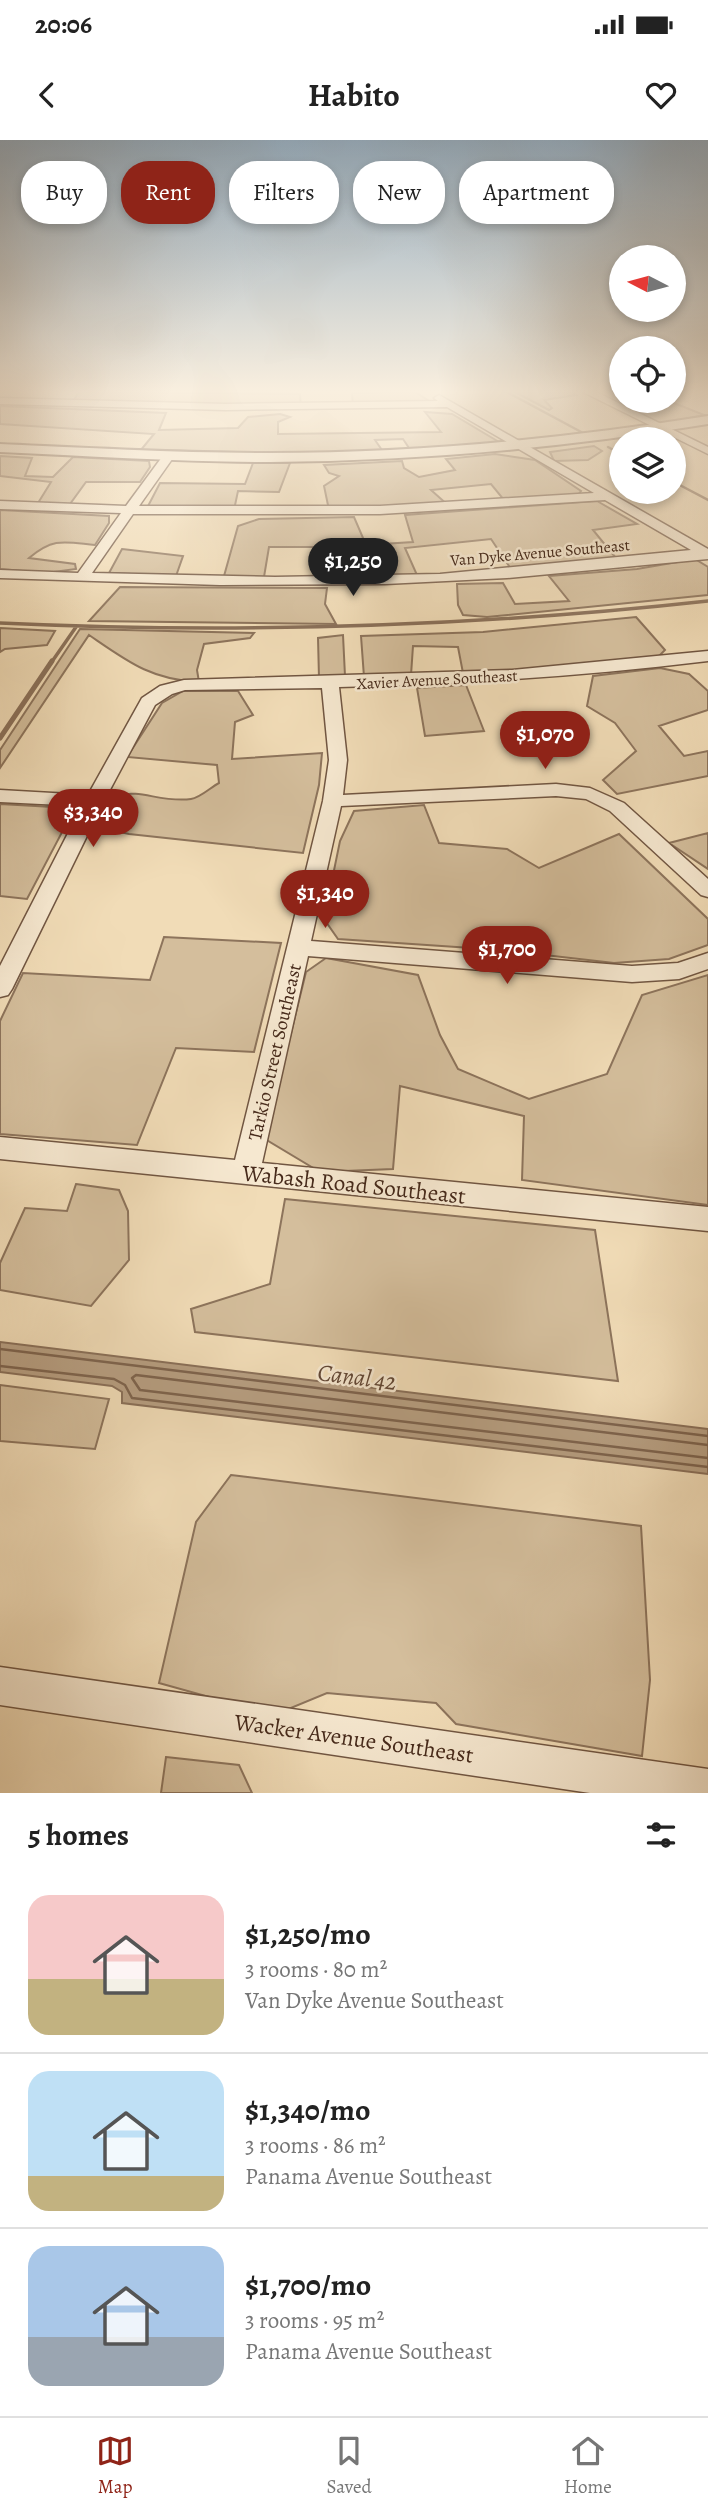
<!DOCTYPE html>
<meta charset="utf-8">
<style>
body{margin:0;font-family:Alegreya,serif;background:#f6f6f6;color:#222;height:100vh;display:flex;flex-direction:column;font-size:26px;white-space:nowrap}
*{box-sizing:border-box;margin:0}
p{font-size:23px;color:#767676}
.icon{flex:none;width:38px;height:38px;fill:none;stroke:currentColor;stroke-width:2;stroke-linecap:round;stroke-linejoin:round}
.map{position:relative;height:1653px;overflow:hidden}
.panel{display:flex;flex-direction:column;background:#fff;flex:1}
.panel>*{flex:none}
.banner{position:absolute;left:21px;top:21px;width:667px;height:63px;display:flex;gap:14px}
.needle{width:46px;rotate:276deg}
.controls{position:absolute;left:609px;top:105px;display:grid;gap:14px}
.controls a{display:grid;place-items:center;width:77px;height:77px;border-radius:50%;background:#fff;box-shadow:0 4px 10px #0003;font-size:35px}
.price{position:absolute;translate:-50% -60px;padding:0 16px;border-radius:24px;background:#8f2418;color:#fff;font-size:23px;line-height:46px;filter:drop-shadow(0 2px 4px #0008)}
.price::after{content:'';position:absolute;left:50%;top:42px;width:21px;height:16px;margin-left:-10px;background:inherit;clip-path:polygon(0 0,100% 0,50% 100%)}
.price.current{background:#222;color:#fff}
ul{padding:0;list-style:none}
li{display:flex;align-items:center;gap:21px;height:175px;padding:0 28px}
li+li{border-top:2px solid #e0e0e0}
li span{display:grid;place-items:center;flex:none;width:196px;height:140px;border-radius:21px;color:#555}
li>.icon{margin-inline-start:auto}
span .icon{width:84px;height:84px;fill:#fffc;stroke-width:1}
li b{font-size:30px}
h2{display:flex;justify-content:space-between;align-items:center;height:84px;padding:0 28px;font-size:30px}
.tag{padding:0 24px;border-radius:28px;background:#fff;box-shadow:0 4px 10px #0003;font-size:24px;line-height:63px}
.tag.current{background:#8f2418;color:#fff}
.status{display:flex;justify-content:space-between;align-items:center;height:49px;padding:0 35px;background:#fff;direction:ltr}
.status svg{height:19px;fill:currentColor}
header{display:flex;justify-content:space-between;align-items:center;height:91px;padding:0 28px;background:#fff;font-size:32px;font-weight:700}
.menu{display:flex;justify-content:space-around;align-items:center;height:98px;border-top:2px solid #e0e0e0;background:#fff;font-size:19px;color:#767676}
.menu a{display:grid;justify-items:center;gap:4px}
.menu .current{color:#8f2418}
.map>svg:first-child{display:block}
</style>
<div class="status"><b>20:06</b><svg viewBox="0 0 49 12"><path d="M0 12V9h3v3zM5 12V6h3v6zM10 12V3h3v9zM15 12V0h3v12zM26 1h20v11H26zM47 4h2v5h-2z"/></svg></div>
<header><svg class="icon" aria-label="back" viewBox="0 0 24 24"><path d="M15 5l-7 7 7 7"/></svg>Habito<svg class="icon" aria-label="heart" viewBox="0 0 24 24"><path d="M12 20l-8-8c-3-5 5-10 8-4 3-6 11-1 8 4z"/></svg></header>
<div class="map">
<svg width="708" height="1653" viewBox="0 0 708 1653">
<rect width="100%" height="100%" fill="#f1dcb7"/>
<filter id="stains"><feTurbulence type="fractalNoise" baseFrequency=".00286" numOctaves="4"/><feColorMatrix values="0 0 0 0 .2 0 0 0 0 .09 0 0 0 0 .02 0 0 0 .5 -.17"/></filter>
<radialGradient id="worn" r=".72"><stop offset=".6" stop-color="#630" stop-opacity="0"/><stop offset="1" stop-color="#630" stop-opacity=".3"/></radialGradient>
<path fill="#d4be9c" stroke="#8d745c" stroke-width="2" d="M84,251L300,254L301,268L73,262L78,253Z
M414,251L432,263L353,267L352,253Z
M513,251H572L576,255L544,260L552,268L549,270Z
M631,261H669L704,275L659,284L614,263Z
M0,266L166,273L159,290L238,288L248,277L280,274L290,277L278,282V294L441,292L425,272L452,274L499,302L411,311L403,299L375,300L384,313L140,311L154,294L0,284Z
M594,306L602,311L588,320L554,321L550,312Z
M495,314L535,320L581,351L577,356L504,360L491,344L431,350L449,366L329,370L324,346L339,336L329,333L324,325L402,321L404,328L419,337L455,330L446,319Z
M0,316L32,318L25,336L53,337L73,317L149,321L150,327L140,342H86L70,364L38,363L51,342L0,336Z
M253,323H290L279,352L238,351L234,370L147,368L160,343L245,344Z
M597,361L637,384L593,390L616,418L511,429L491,399L405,408L417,435L319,439L321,407H269L264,437L224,436L238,386L259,379L354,377L366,405L413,402L405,375Z
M0,370L109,376V383L95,405C65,402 54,397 29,418L75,424L76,429L46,433L0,429Z
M122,409L183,416L176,436L109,433Z
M695,419L708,427V455L487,477L463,475L458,465L457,444L503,443L515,464L569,461L549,436L637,429Z
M120,447L327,448L325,464L336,484L89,481Z
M636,477L665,510L658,517L563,528L463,533L458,507L413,506L411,535L364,537L361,496L483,492Z
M0,488L55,491L47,505L5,509L0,512Z
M80,489L254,493L250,498L204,504L197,530L199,542C151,540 127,521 89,495L0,628V610Z
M343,495L345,536L319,538L318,498Z
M660,528L689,534L708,551V570L659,586L684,616L708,611V636L617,654L603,640L636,611L615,583L587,566L593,536Z
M466,545L484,591L425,596L417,548Z
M183,551H238L253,575L235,582L232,619L322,613L319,645L303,713L129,694L93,686C117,630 148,665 191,659C200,658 211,647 219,643L217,625L127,617L162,563Z
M0,664L53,667L70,677L27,759L0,756Z
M424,665L439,703L507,709L539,728L619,694L708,779V805L669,819L614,823L501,810L338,799L324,779L340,701L354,671Z
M708,693V729L669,703Z
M164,797L281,803L254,912L176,908L137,1005L0,994V881L23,833L150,840Z
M326,818L418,835L440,895L458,929L529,959L607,934L642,855L708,835V1065L522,1040L524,976L400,946L393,1029L320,1032L265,999L306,832Z
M76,1044L119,1050L128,1071L129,1120L91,1166L0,1150V1123L25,1068L67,1071Z
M285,1059L595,1090L618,1241L195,1192L191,1169L270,1144Z
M0,1245L109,1259L95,1309L0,1301Z
M231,1335L641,1386L650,1540L642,1616L456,1584L436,1563L327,1553L274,1575L159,1543L196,1382Z
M166,1617L239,1625L252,1653H161Z"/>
<path fill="#b79f82" stroke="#8a7059" stroke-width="2" d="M0,1202L708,1289V1334L122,1263V1252L112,1246L0,1232Z"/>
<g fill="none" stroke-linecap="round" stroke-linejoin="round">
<path stroke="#7e644e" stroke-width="2.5" d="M0,1209L708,1296
M0,1226L114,1239L125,1245L132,1258L708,1327
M708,1305L136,1235L132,1238L140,1250L708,1318"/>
<path stroke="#8a7059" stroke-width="2.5" d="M505,251L585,294
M608,307L621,314
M674,342L708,360"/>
<path stroke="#8a7059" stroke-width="3.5" d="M0,483C237,494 472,487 708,461
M51,523L76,487"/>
<path stroke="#8a7059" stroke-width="5" d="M0,598L52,521"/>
<defs>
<path id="minor" d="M581,251H594L708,307V314Z
M439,255L708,409V419L507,438L385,444L220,445L0,438V430L78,433L121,373L0,369V361L126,366L165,313L169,312L175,315L139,366H380L594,353L447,267L226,270L0,264V258L226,264L438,261L434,258ZM605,360L691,410L440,434L275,437L92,433L133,374H380Z
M708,511V521C585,536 462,544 339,547L347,620L343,655L556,644L590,648L624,663L708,739V757L701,755L610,671L586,659L556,656L341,666L311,801L632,826L678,823L708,813V829L679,839L632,842L308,816L262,1023L708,1067V1091L0,1019V997L235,1020L323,661L329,620L322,548L185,550L172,554L155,565L104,661L12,849L8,855L0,857V826L82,666L0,662V650L88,655L142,558L160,546L184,540L512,530Z
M0,1527L708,1629V1653H590L0,1565Z"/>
<path id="tertiary" d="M708,276V284C563,308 417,321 270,322C180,322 90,316 0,312V304C90,308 180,313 270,313C417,313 563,299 708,276Z"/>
</defs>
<use href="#minor" stroke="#715642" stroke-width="3"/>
<use href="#tertiary" stroke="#715642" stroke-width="4"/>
<use href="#minor" fill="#f6e8d0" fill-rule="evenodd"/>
<use href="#tertiary" fill="#f6e8d0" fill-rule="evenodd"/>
</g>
<linearGradient id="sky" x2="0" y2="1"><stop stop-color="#94acbf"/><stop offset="0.52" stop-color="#f9efdf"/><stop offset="1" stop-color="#f9efdf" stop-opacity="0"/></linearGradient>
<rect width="708" height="483" fill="url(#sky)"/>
<g text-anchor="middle" stroke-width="5" stroke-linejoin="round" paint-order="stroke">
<g font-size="16" fill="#462a1b" stroke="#f6e8d0">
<text transform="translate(540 412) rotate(-5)" y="6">Van Dyke Avenue Southeast</text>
<text transform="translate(437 539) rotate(-3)" y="6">Xavier Avenue Southeast</text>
</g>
<g font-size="19" fill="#462a1b" stroke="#f6e8d0">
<text transform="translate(274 912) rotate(-77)" y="7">Tarkio Street Southeast</text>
</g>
<g font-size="23" fill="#462a1b" stroke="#f6e8d0">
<text transform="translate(354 1044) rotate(6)" y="8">Wabash Road Southeast</text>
<text transform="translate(354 1598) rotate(8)" y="8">Wacker Avenue Southeast</text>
</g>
<g font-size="24" font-style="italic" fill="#624735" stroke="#f6e8d0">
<text transform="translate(357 1237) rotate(7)" y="8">Canal 42</text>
</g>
</g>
<rect width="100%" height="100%" filter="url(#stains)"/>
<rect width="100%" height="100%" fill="url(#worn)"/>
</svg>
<div class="controls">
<a><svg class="needle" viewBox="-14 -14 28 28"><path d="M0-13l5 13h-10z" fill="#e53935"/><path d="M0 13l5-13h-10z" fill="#767676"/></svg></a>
<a><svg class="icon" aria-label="locate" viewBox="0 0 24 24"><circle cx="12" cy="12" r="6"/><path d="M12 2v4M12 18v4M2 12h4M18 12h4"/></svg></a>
<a><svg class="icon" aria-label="layers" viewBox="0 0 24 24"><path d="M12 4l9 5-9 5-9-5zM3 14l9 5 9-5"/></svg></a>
</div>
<b class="price current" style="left:353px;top:458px">$1,250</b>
<b class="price" style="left:545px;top:631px">$1,070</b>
<b class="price" style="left:93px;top:709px">$3,340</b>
<b class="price" style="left:325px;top:790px">$1,340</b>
<b class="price" style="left:507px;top:846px">$1,700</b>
<div class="banner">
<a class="tag">Buy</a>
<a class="tag current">Rent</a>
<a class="tag">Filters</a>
<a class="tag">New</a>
<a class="tag">Apartment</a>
</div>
</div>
<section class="panel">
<h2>5 homes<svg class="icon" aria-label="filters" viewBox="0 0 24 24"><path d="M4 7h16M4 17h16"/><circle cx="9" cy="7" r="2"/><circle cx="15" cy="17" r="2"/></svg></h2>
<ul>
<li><span style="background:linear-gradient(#f6c9c9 60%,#c2b280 0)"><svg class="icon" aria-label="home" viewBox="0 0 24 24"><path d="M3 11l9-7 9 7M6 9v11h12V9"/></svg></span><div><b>$1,250/mo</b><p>3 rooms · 80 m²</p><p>Van Dyke Avenue Southeast</p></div></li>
<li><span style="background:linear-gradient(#bfe0f5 75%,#c2b280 0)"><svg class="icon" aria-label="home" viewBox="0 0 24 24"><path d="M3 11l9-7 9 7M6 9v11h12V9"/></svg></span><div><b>$1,340/mo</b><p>3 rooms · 86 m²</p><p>Panama Avenue Southeast</p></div></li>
<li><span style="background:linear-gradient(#a9c7e8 65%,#9aa5b1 0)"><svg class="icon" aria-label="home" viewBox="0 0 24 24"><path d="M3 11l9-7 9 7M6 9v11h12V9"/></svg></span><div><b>$1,700/mo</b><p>3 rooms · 95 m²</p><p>Panama Avenue Southeast</p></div></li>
</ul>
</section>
<nav class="menu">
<a class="current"><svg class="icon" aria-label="map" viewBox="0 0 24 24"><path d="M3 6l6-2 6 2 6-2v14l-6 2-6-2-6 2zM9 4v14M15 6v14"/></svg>Map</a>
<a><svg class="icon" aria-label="saved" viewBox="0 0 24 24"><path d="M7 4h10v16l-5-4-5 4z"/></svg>Saved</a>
<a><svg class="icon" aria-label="home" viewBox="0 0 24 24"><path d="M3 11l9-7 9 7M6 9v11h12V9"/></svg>Home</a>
</nav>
